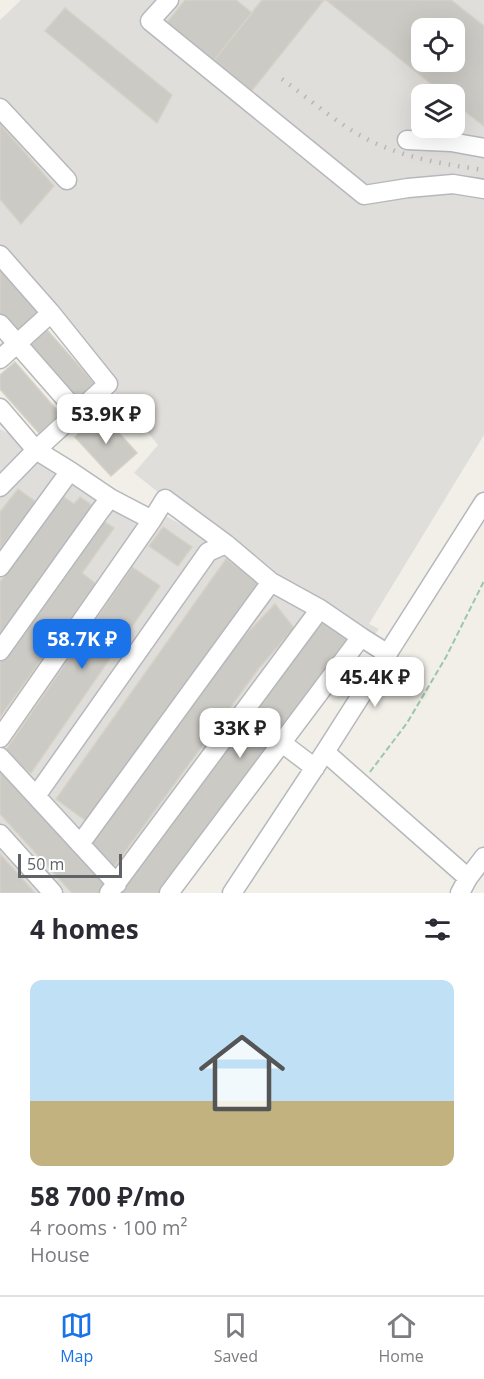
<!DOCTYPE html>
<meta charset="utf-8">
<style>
body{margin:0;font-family:"Open Sans",sans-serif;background:#f2f2f3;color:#2b2b33;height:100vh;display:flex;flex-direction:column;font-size:22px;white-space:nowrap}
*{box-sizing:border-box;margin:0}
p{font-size:20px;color:#7c7c81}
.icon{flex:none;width:33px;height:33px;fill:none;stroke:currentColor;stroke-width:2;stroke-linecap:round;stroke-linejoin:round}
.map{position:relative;height:893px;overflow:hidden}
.panel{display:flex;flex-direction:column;background:#fff;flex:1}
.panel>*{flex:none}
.buttons{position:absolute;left:411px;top:18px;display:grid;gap:12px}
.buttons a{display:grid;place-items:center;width:54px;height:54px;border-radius:12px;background:#fff;box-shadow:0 6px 24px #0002;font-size:30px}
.scale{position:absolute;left:18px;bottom:15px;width:104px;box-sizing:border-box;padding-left:6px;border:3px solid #5f6368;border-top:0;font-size:16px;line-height:21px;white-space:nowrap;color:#5f6368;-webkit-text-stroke:4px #fff;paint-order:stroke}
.price{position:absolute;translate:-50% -51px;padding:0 14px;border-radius:12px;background:#fff;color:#222;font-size:20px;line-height:39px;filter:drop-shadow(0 2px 3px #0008)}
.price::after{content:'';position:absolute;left:50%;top:36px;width:18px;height:14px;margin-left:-9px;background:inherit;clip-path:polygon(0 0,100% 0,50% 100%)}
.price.on{background:#1a73e8;color:#fff}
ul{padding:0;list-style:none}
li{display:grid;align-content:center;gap:12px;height:318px;padding:0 30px}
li+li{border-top:2px solid #e1e1e2}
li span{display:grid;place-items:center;height:186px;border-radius:12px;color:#555}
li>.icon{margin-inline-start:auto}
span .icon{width:108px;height:108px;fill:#fffc;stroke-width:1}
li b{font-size:26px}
h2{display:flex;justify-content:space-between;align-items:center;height:72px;padding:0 30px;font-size:26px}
.tab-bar{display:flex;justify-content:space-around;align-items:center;height:84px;border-top:2px solid #e1e1e2;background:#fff;font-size:16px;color:#7c7c81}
.tab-bar a{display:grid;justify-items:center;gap:3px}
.tab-bar .on{color:#1a73e8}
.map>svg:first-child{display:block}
</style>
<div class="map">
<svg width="484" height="893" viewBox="0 0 484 893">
<rect width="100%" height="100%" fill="#f1efe8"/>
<path fill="#e0deda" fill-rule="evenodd" d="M21,0H484V435L369,624L379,629L181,893H0V429L232,551L134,473L158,445L108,384L0,257V20ZM422,28H454V62H422ZM422,94H454V128H422Z"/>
<path fill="#cccac5" stroke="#d6d1c6" stroke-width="1.5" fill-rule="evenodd" d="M185,0H236L252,13L212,63L165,25Z
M262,0H324L250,93L212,63Z
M326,0H451L484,26V126L454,103V94H444ZM422,28H454V62H422Z
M65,8L172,95L157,123L45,31Z
M0,124L54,186L21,224L0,199Z
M0,268L40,312L17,333L0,314Z
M47,330L95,384L75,401L27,347Z
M15,362L61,415L39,433L0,389V375Z
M101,413L137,453L111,476L75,437Z
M18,489L36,502L0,549V512Z
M61,495L74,504L80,497L93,506L0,639V582Z
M102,520L114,528L82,573L96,584L0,717V662Z
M163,527L192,547L178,566L149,546Z
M226,559L259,582L89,823L56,799Z
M132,567L160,586L31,773L3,754Z
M275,604L294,628L259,668L113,868L98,855L89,840L236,645Z
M326,616L353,636L161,893H119Z
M0,767L108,885L99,893H72L0,814Z
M0,854L35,893H0Z"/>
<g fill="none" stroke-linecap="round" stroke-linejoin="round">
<defs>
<path id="minor" d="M169,0L150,21L364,195L408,188L453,184L484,189
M0,108L67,180
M442,128L451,142L484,148
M407,140L451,142
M0,255L51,313L108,384L36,450L0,487
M0,324L77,412
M0,359L51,313
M0,408L36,450L70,471
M0,567L70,471L110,498
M0,651L100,511L110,498L152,520
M0,738L152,520L165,499L226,544
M282,743L315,768
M325,752L468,878L460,893
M0,757L117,884
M36,796L208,552L226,544L271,582
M0,834L53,893
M80,844L271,582L320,609L361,637
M468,878L484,857
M109,893L320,609
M169,893L361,637L388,654
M232,893L325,752L484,502"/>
</defs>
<use href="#minor" stroke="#b5b8bc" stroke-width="21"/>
<path stroke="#9cc7a9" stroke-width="2" stroke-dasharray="6 3" stroke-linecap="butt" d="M370,772L407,723L446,657L484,581"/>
<use href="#minor" stroke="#fff" stroke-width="18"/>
<path stroke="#b6b7b8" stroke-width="4.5" stroke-dasharray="1.5 8" stroke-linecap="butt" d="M282,79C312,101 343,129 377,144C411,159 448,165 484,170"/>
</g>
</svg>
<div class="buttons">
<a><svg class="icon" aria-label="locate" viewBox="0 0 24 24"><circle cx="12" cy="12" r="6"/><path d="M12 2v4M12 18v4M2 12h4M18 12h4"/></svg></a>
<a><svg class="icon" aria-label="layers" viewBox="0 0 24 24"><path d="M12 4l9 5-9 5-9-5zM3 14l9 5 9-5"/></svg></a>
</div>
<div class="scale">50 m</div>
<b class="price" style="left:106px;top:445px">53.9K ₽</b>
<b class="price on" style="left:82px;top:670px">58.7K ₽</b>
<b class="price" style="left:375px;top:708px">45.4K ₽</b>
<b class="price" style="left:240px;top:759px">33K ₽</b>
</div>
<section class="panel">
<h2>4 homes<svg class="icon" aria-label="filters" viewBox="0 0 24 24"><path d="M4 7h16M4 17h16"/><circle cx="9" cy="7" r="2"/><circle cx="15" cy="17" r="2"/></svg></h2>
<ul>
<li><span style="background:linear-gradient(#bfe0f5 65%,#c2b280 0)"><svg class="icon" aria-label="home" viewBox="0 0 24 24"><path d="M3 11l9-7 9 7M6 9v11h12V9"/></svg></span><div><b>58 700 ₽/mo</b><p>4 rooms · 100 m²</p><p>House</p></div></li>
</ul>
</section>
<nav class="tab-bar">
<a class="on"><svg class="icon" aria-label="map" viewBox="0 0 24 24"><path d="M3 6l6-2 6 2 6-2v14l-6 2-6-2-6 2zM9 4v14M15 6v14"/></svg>Map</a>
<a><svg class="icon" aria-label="saved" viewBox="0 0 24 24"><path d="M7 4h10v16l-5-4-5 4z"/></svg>Saved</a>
<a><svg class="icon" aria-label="home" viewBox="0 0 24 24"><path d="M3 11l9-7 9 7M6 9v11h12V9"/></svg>Home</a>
</nav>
